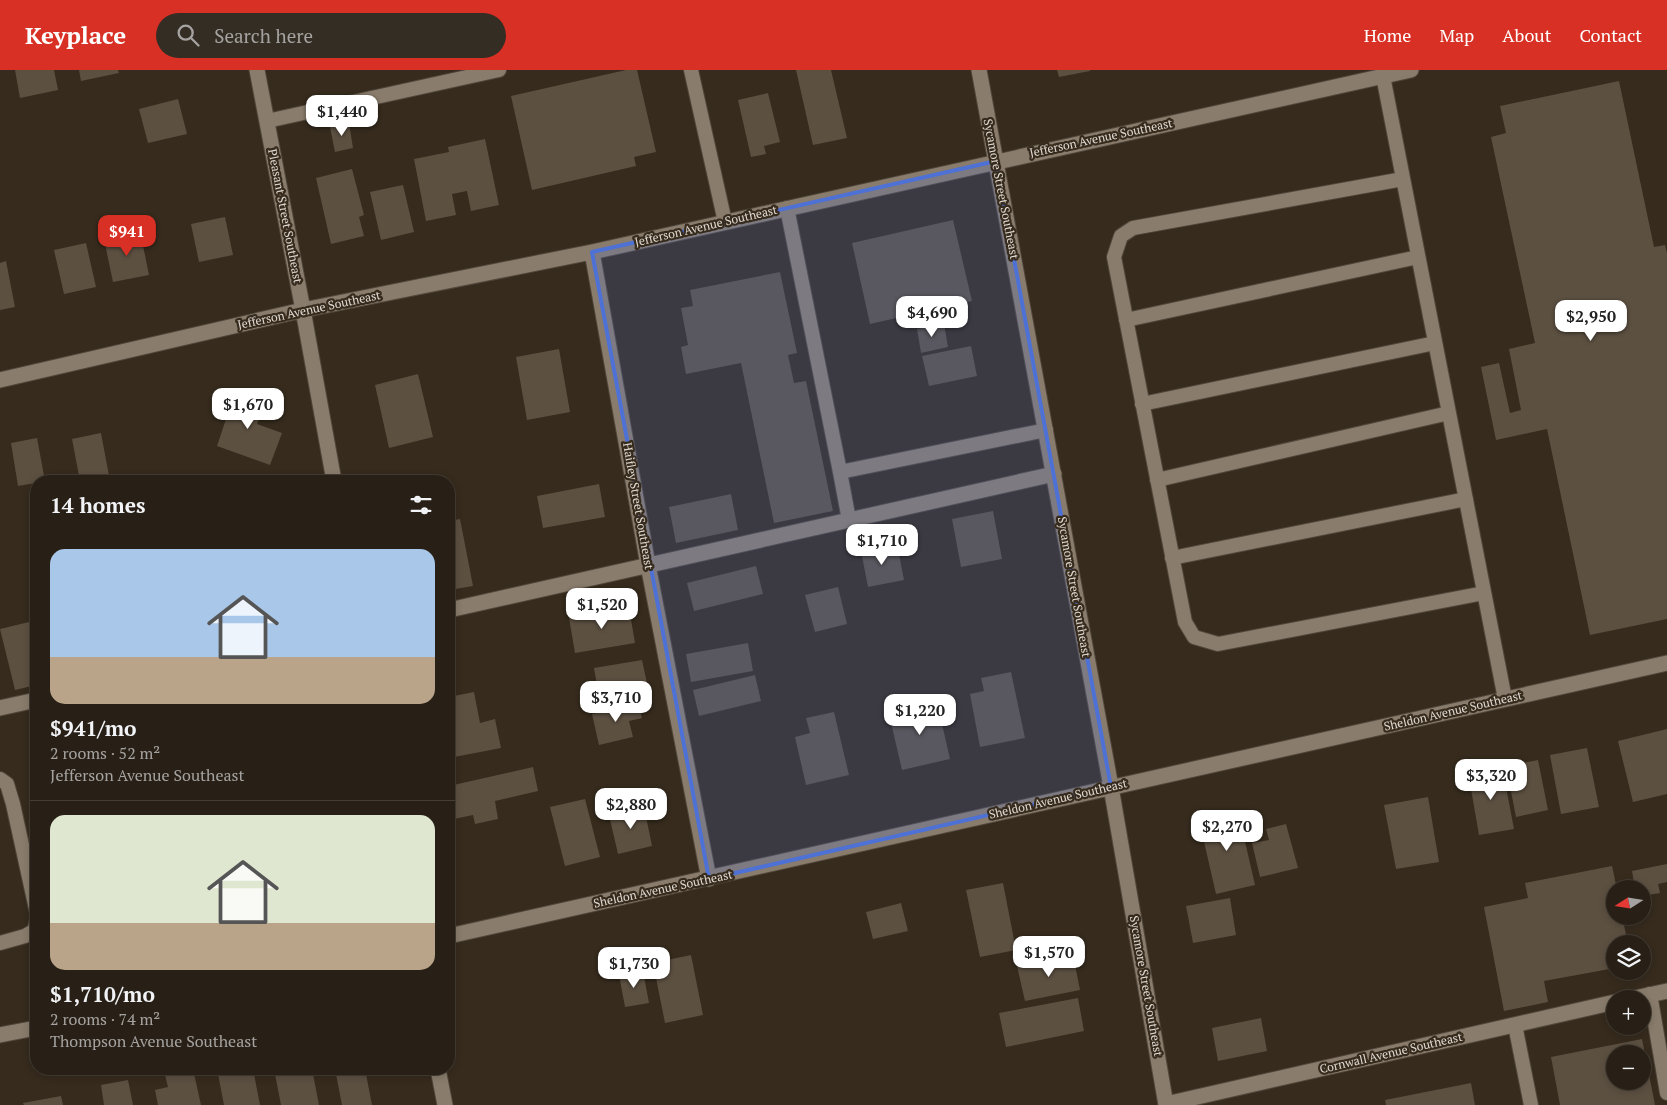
<!DOCTYPE html>
<meta charset="utf-8">
<style>
body{margin:0;font-family:"PT Serif",serif;background:#342d23;color:#f1f3f6;height:100vh;display:flex;flex-direction:column;font-size:19px;white-space:nowrap}
*{box-sizing:border-box;margin:0}
p{font-size:16px;color:#a5a3a1}
.icon{flex:none;width:28px;height:28px;fill:none;stroke:currentColor;stroke-width:2;stroke-linecap:round;stroke-linejoin:round}
.map{position:relative;flex:1;overflow:hidden}
.panel{position:absolute;left:30px;top:405px;width:425px;height:600px;display:flex;flex-direction:column;background:#282016;border-radius:20px;box-shadow:0 2px 8px #0003,0 0 0 1px #443e35}
.panel>*{flex:none}
.needle{width:32px;rotate:258deg}
.fabs{position:absolute;left:1606px;top:810px;display:grid;gap:10px}
.fabs a{display:grid;place-items:center;width:45px;height:45px;border-radius:50%;background:#282016;box-shadow:0 2px 8px #0003,0 0 0 1px #443e35;font-size:25px}
.price{position:absolute;translate:-50% -42px;padding:0 11px;border-radius:10px;background:#fff;color:#222;font-size:16px;line-height:32px;filter:drop-shadow(0 1px 2px #0008)}
.price::after{content:'';position:absolute;left:50%;top:30px;width:15px;height:11px;margin-left:-8px;background:inherit;clip-path:polygon(0 0,100% 0,50% 100%)}
.price.on{background:#d93025;color:#fff}
ul{padding:0;list-style:none}
li{display:grid;align-content:center;gap:10px;height:265px;padding:0 20px}
li+li{border-top:1px solid #443e35}
li span{display:grid;place-items:center;height:155px;border-radius:15px;color:#555}
li>.icon{margin-inline-start:auto}
span .icon{width:90px;height:90px;fill:#fffc;stroke-width:1}
li b{font-size:21px}
h2{display:flex;justify-content:space-between;align-items:center;height:60px;padding:0 20px;font-size:21px}
header{display:flex;align-items:center;gap:30px;box-sizing:border-box;height:70px;padding:0 25px;background:#d93025;color:#fff}
header strong{font-size:24px}
nav{display:flex;gap:28px;margin-inline-start:auto;font-size:18px}
.search{width:350px;height:45px;background:#342d23;display:flex;align-items:center;gap:12px;box-sizing:border-box;padding:0 18px;border-radius:28px;color:#a5a3a1;font-size:19px}
.map>svg:first-child{display:block}
</style>
<header>
<strong>Keyplace</strong>
<div class="search"><svg class="icon" aria-label="search" viewBox="0 0 24 24"><circle cx="10" cy="10" r="6"/><path d="M15 15l6 6"/></svg>Search here</div>
<nav><a>Home</a><a>Map</a><a>About</a><a>Contact</a></nav>
</header>
<div class="map">
<svg width="1667" height="1035" viewBox="0 0 1667 1035">
<rect width="100%" height="100%" fill="#362b1d"/>
<path fill="#5c5041" fill-rule="evenodd" d="M15,0H54L58,20L20,28Z
M79,0H118L119,3L81,11Z
M626,0H637L656,82L634,87L636,96L532,120L511,26Z
M796,0H831L847,68L813,75Z
M1057,0H1090V1L1059,7Z
M1619,11L1654,177L1665,175L1667,183V549L1590,565L1547,359L1496,370L1481,297L1499,293L1510,343L1521,340L1509,279L1535,273L1491,67L1506,63L1500,36Z
M768,23L780,72L764,76L766,84L751,87L738,30Z
M178,29L187,64L148,73L139,39Z
M349,53L353,78L335,82L330,57Z
M485,69L499,135L471,141L467,121L452,124L456,145L426,151L414,89L449,82L448,77Z
M352,99L364,145L359,147L364,166L331,174L316,108Z
M403,115L414,162L381,170L370,122Z
M225,147L233,185L199,192L191,154Z
M953,150L972,231L870,254L852,173Z
M140,161L149,205L113,212L104,169Z
M86,173L96,217L64,224L54,180Z
M6,191L15,237L0,240V193Z
M780,202L797,283L788,285L794,313L806,311L833,441L774,453L741,293L686,304L681,277L688,275L681,238L693,236L690,220Z
M944,254L948,277L921,283L917,259Z
M971,276L977,306L929,316L922,286Z
M559,279L570,342L527,350L516,287Z
M418,304L433,367L389,378L375,315Z
M236,319L266,330L257,354L282,363L270,395L217,376Z
M101,363L110,411H80L72,369Z
M37,368L45,411H36V413L18,416L11,373Z
M599,414L605,447L543,458L537,426Z
M731,424L738,460L676,473L669,437Z
M993,441L1002,489L961,497L952,449Z
M460,449L473,516L449,520V451Z
M897,474L904,510L868,517L861,481Z
M756,496L763,524L694,541L687,513Z
M838,517L847,554L815,562L805,525Z
M629,538L635,573L575,583L569,548Z
M29,552L36,579V615L15,620L0,559Z
M748,573L753,601L691,612L686,584Z
M642,590L648,618L599,627L594,598Z
M1011,602L1025,668L980,677L970,624L984,621L981,608Z
M755,605L761,631L699,646L693,620Z
M474,622L480,653L495,649L501,678L449,688V627Z
M937,632L950,689L902,700L889,644Z
M638,633L642,648L629,651L633,667L599,675L592,644Z
M834,642L849,705L806,715L795,667L810,663L806,648Z
M1667,659V724L1633,732L1618,671Z
M1587,678L1599,737L1561,744L1550,685Z
M1538,690L1548,740L1516,747L1506,696Z
M1502,696L1514,759L1479,765L1468,702Z
M533,697L538,721L495,731L498,749L475,754L473,745L449,750V716Z
M1428,727L1439,792L1396,799L1384,735Z
M585,729L600,787L565,796L550,737Z
M644,737L652,776L618,784L609,745Z
M1238,741L1255,815L1216,824L1199,750Z
M1286,754L1298,798L1260,807L1252,773L1269,770L1266,759Z
M1667,794V812L1658,814L1660,823L1642,826V819H1635L1632,801Z
M1612,796L1617,819H1615V846H1622L1628,874H1615V898L1544,911L1548,932L1504,941L1484,837L1528,828L1525,813Z
M1003,813L1016,880L980,887L966,820Z
M1230,828L1236,865L1193,873L1186,836Z
M901,833L908,861L873,869L866,842Z
M691,885L703,945L665,953L653,893Z
M1073,885L1080,920L1025,931L1017,896Z
M643,901L649,933L625,937L619,905Z
M1078,928L1084,961L1006,977L999,943Z
M1261,948L1267,981L1218,991L1212,958Z
M1642,969L1655,1035H1560L1551,987ZM1615,984H1642V1011H1615Z
M193,999L201,1035H158L155,1020L168,1017L165,1005Z
M217,999H253L260,1035H224Z
M274,999H312L319,1035H281Z
M335,999H365L372,1035H342Z
M128,1010L133,1035H104L101,1015Z
M1471,1013L1475,1035H1386L1385,1030Z
M61,1026L63,1035H24L23,1033Z"/>
<g fill="none" stroke-linecap="round" stroke-linejoin="round">
<defs>
<path id="lane" d="M691,0L725,152
M1383,6L1505,629
M267,51L499,0
M1403,109L1133,158L1121,166L1114,187L1185,552L1194,567L1218,574L1484,523
M787,138L840,402L1046,360
M1126,250L1418,187
M1142,334L1435,273
M840,402L849,450
M1157,410L1449,343
M1172,488L1466,429
M0,709L7,714L13,734L36,839
M0,873L25,866L35,860L36,853
M1650,924L1667,1023
M1515,955L1531,1035"/>
<path id="street" d="M257,0L303,240L334,411
M979,0L1111,717L1166,1035
M592,182L648,495L709,809
M0,310L303,240L592,182L1411,0
M449,540L1054,404
M0,638L36,630
M449,866L1667,593
M1630,929L1667,921
M0,965L36,958
M438,999L445,1035
M1166,1034L1615,932"/>
</defs>
<use href="#lane" stroke="#50473b" stroke-width="16"/>
<use href="#street" stroke="#50473b" stroke-width="17"/>
<use href="#lane" stroke="#897c6c" stroke-width="14"/>
<use href="#street" stroke="#897c6c" stroke-width="15"/>
</g>
<path fill="#4e71d6" fill-opacity="0.2" stroke="#4e71d6" stroke-width="4" stroke-linejoin="round" d="M996,91L1111,717L709,809L592,182Z"/>
<g text-anchor="middle" stroke-width="4.5" stroke-linejoin="round" paint-order="stroke">
<g font-size="12" fill="#e1dad1" stroke="#362b1d">
<text transform="translate(1101 68) rotate(-12)" y="4">Jefferson Avenue Southeast</text>
<text transform="translate(1001 119) rotate(79)" y="4">Sycamore Street Southeast</text>
<text transform="translate(285 146) rotate(79)" y="4">Pleasant Street Southeast</text>
<text transform="translate(706 156) rotate(-13)" y="4">Jefferson Avenue Southeast</text>
<text transform="translate(309 240) rotate(-12)" y="4">Jefferson Avenue Southeast</text>
<text transform="translate(638 436) rotate(80)" y="4">Haifley Street Southeast</text>
<text transform="translate(1074 517) rotate(80)" y="4">Sycamore Street Southeast</text>
<text transform="translate(1453 641) rotate(-13)" y="4">Sheldon Avenue Southeast</text>
<text transform="translate(1058 729) rotate(-13)" y="4">Sheldon Avenue Southeast</text>
<text transform="translate(663 819) rotate(-12)" y="4">Sheldon Avenue Southeast</text>
<text transform="translate(1146 916) rotate(80)" y="4">Sycamore Street Southeast</text>
<text transform="translate(1391 983) rotate(-13)" y="4">Cornwall Avenue Southeast</text>
</g>
</g>
</svg>
<div class="fabs">
<a><svg class="needle" viewBox="-14 -14 28 28"><path d="M0-13l5 13h-10z" fill="#e53935"/><path d="M0 13l5-13h-10z" fill="#a5a3a1"/></svg></a>
<a><svg class="icon" aria-label="layers" viewBox="0 0 24 24"><path d="M12 4l9 5-9 5-9-5zM3 14l9 5 9-5"/></svg></a>
<a>+</a>
<a>−</a>
</div>
<b class="price" style="left:342px;top:67px">$1,440</b>
<b class="price on" style="left:127px;top:187px">$941</b>
<b class="price" style="left:932px;top:268px">$4,690</b>
<b class="price" style="left:1591px;top:272px">$2,950</b>
<b class="price" style="left:248px;top:360px">$1,670</b>
<b class="price" style="left:882px;top:496px">$1,710</b>
<b class="price" style="left:602px;top:560px">$1,520</b>
<b class="price" style="left:616px;top:653px">$3,710</b>
<b class="price" style="left:920px;top:666px">$1,220</b>
<b class="price" style="left:1491px;top:731px">$3,320</b>
<b class="price" style="left:631px;top:760px">$2,880</b>
<b class="price" style="left:1227px;top:782px">$2,270</b>
<b class="price" style="left:1049px;top:908px">$1,570</b>
<b class="price" style="left:634px;top:919px">$1,730</b>
<section class="panel">
<h2>14 homes<svg class="icon" aria-label="filters" viewBox="0 0 24 24"><path d="M4 7h16M4 17h16"/><circle cx="9" cy="7" r="2"/><circle cx="15" cy="17" r="2"/></svg></h2>
<ul>
<li><span style="background:linear-gradient(#a9c7e8 70%,#b9a48a 0)"><svg class="icon" aria-label="home" viewBox="0 0 24 24"><path d="M3 11l9-7 9 7M6 9v11h12V9"/></svg></span><div><b>$941/mo</b><p>2 rooms · 52 m²</p><p>Jefferson Avenue Southeast</p></div></li>
<li><span style="background:linear-gradient(#dfe7d0 70%,#b9a48a 0)"><svg class="icon" aria-label="home" viewBox="0 0 24 24"><path d="M3 11l9-7 9 7M6 9v11h12V9"/></svg></span><div><b>$1,710/mo</b><p>2 rooms · 74 m²</p><p>Thompson Avenue Southeast</p></div></li>
</ul>
</section>
</div>
